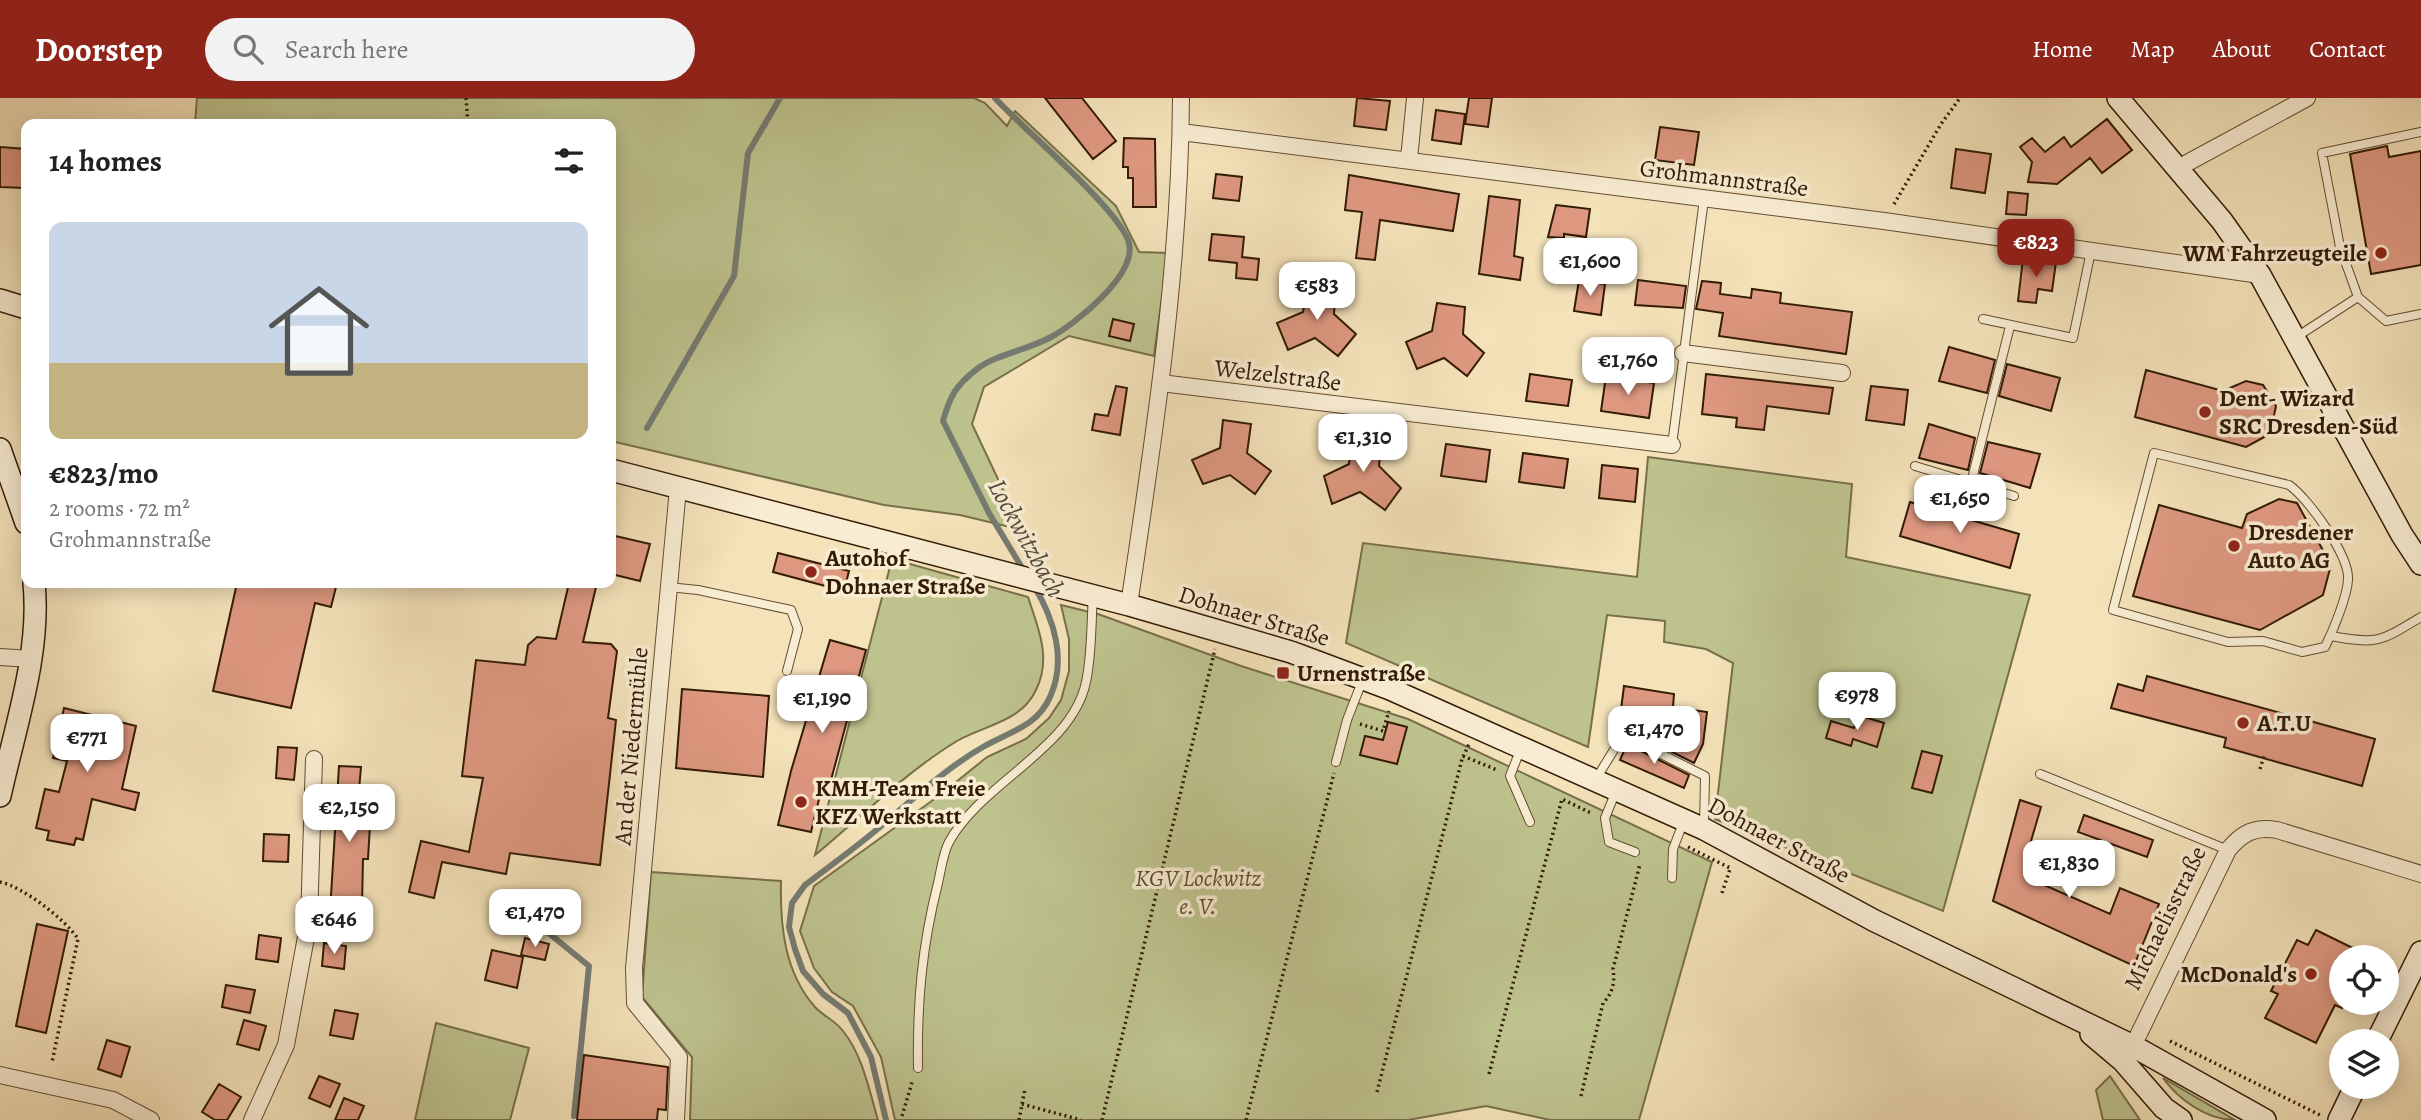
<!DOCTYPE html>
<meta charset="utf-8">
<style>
body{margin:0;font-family:Alegreya,serif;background:#f2f2f2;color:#222;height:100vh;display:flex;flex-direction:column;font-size:26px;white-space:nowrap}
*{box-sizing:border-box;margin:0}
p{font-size:23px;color:#767676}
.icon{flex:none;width:38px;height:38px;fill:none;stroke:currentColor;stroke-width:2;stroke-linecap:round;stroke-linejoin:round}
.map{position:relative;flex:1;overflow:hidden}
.side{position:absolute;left:21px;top:21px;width:595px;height:469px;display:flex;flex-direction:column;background:#fff;border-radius:14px;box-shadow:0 4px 18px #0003}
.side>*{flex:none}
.tools{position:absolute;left:2329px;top:847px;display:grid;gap:14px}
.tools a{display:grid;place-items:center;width:70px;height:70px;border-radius:50%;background:#fff;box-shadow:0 4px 18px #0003;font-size:35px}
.price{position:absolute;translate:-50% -60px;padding:0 16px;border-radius:14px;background:#fff;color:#222;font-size:23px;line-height:46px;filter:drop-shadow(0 2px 4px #0008)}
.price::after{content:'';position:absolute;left:50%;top:42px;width:21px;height:16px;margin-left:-10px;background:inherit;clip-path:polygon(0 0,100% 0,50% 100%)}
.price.active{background:#8f2418;color:#fff}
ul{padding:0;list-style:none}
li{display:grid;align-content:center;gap:14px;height:371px;padding:0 28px}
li+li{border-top:2px solid #e0e0e0}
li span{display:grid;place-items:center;height:217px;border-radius:14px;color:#555}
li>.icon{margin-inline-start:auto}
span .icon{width:126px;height:126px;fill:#fffc;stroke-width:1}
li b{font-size:30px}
h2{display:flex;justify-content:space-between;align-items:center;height:84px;padding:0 28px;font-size:30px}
header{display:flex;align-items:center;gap:42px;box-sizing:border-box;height:98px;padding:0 35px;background:#8f2418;color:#fff}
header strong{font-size:33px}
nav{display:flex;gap:38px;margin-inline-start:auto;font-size:24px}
.search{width:490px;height:63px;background:#f2f2f2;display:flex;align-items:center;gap:18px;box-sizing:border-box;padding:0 24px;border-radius:38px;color:#767676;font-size:26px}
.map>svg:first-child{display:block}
</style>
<header>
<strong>Doorstep</strong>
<div class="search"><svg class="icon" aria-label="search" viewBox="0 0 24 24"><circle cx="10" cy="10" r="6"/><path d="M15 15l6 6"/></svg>Search here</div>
<nav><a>Home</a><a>Map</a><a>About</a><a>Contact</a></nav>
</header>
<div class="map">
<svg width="2421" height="1022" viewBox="0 0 2421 1022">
<rect width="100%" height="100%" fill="#f4e2b9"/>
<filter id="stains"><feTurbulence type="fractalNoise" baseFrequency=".00286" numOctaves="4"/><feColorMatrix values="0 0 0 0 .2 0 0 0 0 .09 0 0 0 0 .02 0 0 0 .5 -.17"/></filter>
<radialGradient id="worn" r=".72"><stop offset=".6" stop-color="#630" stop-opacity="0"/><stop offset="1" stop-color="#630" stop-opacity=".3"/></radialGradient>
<path fill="#bec38e" stroke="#786f4a" stroke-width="2" d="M197,0H974L985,5L1007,28L1015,13L1116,108L1139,154L1168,155L1154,258L1069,238L984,289L972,326L1022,432L960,417L884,407L611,343V26H195Z
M1648,359L1852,386L1846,459L2030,497L1943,813L1715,721L1733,565L1706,551L1664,544L1665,523L1607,517L1588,649L1346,545L1363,445L1637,479Z
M892,461L1028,499C1038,530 1052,560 1036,592C1021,624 985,627 957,643C906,674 861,719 815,757Z
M1061,507L1098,516L1241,568L1408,621L1712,764L1639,1022H1550L1486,1008L1408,1022H895L881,959L853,908L832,894L814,870L800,833L814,788L940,697L987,659L1026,641L1049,620L1061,602L1069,573V541Z
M651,774L781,783C780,827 784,874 815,909C823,918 836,923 843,933C863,958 869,992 878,1022H690L692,959L642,899Z
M436,925L529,950L510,1022H415Z
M2110,978L2140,1022H2103L2096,992Z
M2163,980L2235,1022C2207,1022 2179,1002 2163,980Z"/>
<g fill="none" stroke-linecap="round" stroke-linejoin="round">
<path stroke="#757b72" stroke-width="6" d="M995,0C1022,30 1121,113 1129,145C1137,177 1075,226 1051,239C1028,252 997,256 977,271C956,287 950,298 943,323L989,415L1024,473
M647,330L734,178L748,55L780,0
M517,804L518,810L589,868L574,1018
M886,1022L871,959L848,915L823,896L803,873L795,851L789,829L792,805L805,787C826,771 848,755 869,738C906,708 941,673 983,649C1008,634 1037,629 1050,599C1067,562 1054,521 1034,488"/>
</g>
<path fill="#de9880" stroke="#331b06" stroke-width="2" d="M1045,0H1082L1116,43L1093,61Z
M1357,0L1390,3L1386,32L1354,28Z
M1469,0H1492L1488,29L1465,26Z
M1436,12L1465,16L1461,46L1432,42Z
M2107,21L2132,52L2102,75L2090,60L2057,86L2028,84L2032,64L2020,49L2032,40L2045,54L2064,39L2071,49Z
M1660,29L1699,34L1694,67L1655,62Z
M1124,40L1155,41L1156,109H1133V80H1128V69H1123Z
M2387,48L2389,59L2421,53V167L2371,176L2350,56Z
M0,49L26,51L24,90L0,89Z
M1956,51L1991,56L1985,95L1951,90Z
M1216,76L1242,79L1239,103L1213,100Z
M1349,77L1459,96L1453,133L1380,122L1375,162L1356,160L1362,114L1345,112Z
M2008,94L2028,96L2026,117L2006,116Z
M1489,98L1520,102L1514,158L1523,160L1520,182L1479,176Z
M1556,107L1590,111L1586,139L1564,136V140L1548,139Z
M1212,136L1244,139L1242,159L1259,161L1257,182L1236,180L1237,165L1209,162Z
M2023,160L2056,164L2052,193L2038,191L2036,205L2018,203Z
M1579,182L1605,186L1601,217L1574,213Z
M1638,182L1686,188L1683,210L1635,207Z
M1702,183L1721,185L1720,196L1751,200L1752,191L1781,195L1780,205L1852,214L1846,256L1719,238L1723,215L1696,211Z
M1308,185L1336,190L1334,216L1356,236L1338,258L1315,240L1288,252L1277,225L1303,214Z
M1437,205L1465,209L1463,236L1484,255L1467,278L1444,260L1417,271L1406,244L1432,233Z
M1113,221L1134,226L1130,243L1109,238Z
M1949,249L1995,262L1987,295L1939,283Z
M2007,266L2060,280L2051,313L1999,298Z
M2146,272L2223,293L2246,283L2263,287L2276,308L2270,336L2246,349L2135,319Z
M1530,276L1572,282L1568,308L1526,303Z
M1706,276L1833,290L1829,316L1767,308L1764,332L1736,329L1737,320L1702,316Z
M1606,278L1654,285L1649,320L1601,313Z
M1116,288L1127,290L1120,337L1092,332L1095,316L1108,318Z
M1871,288L1908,292L1904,327L1866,322Z
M1223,322L1251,326L1247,355L1271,373L1255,396L1230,377L1203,386L1192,362L1220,350Z
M1929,326L1975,340L1968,372L1919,360Z
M1353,336L1382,339L1379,368L1401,390L1385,412L1360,394L1332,406L1324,378L1349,366Z
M1988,344L2040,356L2030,390L1980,375Z
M1446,346L1490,352L1486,384L1441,378Z
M1523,355L1568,361L1564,390L1519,384Z
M1602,367L1638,371L1635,404L1599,400Z
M2279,401L2297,405L2331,467L2323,497L2260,532L2133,498L2159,407L2242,430L2247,416Z
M1910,404L2019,436L2010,470L1900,438Z
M611,437L650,446L640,483L611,476Z
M778,455L849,473L844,493L773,474Z
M237,485H337L331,509L315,505L291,610L213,593Z
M569,485H597L583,544L611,546L617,553L608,620L616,622L600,767L510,755L506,776L442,764L434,800L409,794L421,743L469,754L483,680L462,678L476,562L525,567L528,547L537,539L556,541Z
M830,542L866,552L831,682L824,681L811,734L778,727L791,673Z
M2147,578L2375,641L2362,688L2224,649L2226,640L2111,610L2118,586L2143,593Z
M1624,588L1674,596L1673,609L1707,614L1703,646L1694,665L1632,634L1638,621L1620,619Z
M682,591L769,598L763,679L676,670Z
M64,610L136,628L122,691L139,695L135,712L92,701L83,742L76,740L74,747L47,742L49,733L36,730L45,691L59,694L67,663L53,660Z
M1858,617L1884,625L1877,649L1853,641L1851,648L1826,640L1831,623L1854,630Z
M1388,624L1407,629L1397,666L1360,657L1365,638L1383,642Z
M1627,646L1689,677L1684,690L1620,662Z
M278,649L297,650L294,682L276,680Z
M1922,653L1942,658L1932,695L1912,690Z
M339,668L361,669L356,726L370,727L368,761H363L362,808H349V814H330Z
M2020,702L2041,709L2029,750L2043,754L2035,783L2110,816L2120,790L2159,806L2134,868L1993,803Z
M2084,717L2153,742L2147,759L2078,734Z
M264,736L289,737L288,764L263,763Z
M37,826L68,833L46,935L16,928Z
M2316,832L2371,859H2342V910L2335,907L2316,945L2265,920L2278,896L2271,893L2297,842L2308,847Z
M259,837L281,840L278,864L256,861Z
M525,840L549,846L545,862L521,857Z
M324,845L346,848L344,871L322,868Z
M492,852L523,859L517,890L485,882Z
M226,887L255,892L250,915L222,909Z
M335,912L358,916L353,941L330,937Z
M244,922L266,928L259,952L237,946Z
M107,942L130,949L121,979L98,971Z
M584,957L668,969L666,1012L658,1011L657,1022H577Z
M319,978L340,986L330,1009L309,1000Z
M219,986L241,999L227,1022H215L202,1014Z
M344,1000L364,1008L358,1022H335Z"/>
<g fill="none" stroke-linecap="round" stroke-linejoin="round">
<defs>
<path id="lane" d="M2358,199L2386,223L2421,216
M1983,221L2073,240L2091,153
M2295,240L2358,199L2340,149L2322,55L2421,34
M1672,347L1704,101
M2154,355L2289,387C2308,400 2350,458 2348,482C2347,499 2333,533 2325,549L2302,554L2263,543L2228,544L2113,512Z
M1915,368L2014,398
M1971,385L2010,228
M668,489L698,492L791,512L798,531L787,573
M2331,538C2378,547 2381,543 2421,519
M1521,650L1510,678L1530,724
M1336,664L1347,622L1363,581
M2040,676L2228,752
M1596,681L1623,637L1705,678L1704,728
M1616,693L1605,720L1609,744L1635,754
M1672,780L1673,751L1683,725
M918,970C917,904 922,848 938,785C941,772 943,755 949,744C982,684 1072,651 1086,584C1092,556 1091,526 1093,498"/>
<path id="street" d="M1181,34L1884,123L2260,177
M1409,61L1415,0
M2178,70L2307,0
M1683,255L1842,275
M1161,285L1672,347
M1129,507C1154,339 1180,171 1181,0
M0,559L31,561
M2133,948L2228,752C2242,735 2255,728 2277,732L2421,776
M0,977L113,1002L151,1022
M252,1022L286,947L309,823L314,661
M676,1022L679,959L635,905L634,870L678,390"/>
<path id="secondary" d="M2118,0L2222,123L2260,177L2402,437L2421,466
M0,202L26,210
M0,351L26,425
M611,372L1129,507L1291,554L1390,591L1704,731L1875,823L2133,948L2265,1022
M0,698C15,629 41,555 34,485
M2091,936L2123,963L2164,1010L2181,1022
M2377,943L2421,854
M2339,1022L2355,989"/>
</defs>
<use href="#lane" stroke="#634d33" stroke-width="10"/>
<use href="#street" stroke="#634d33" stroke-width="18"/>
<use href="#secondary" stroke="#331b06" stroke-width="24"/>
<path stroke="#331b06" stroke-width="3.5" stroke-dasharray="2 3.5" stroke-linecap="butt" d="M466,0L468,26
M1894,106L1941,26L1960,0
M1360,626L1383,633L1389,613
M1463,658L1497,672
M2260,671L2264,658
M1688,749L1730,770
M0,784C22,788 66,822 78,841L52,964
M1722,795L1730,771
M2170,943L2320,1017
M1489,976L1562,701L1593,716
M1377,994L1462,661L1469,646
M1581,998L1603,905C1613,895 1615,884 1613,871L1640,766
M1022,1006L1081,1022
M902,1018L913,981
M1019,1022L1025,991
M1102,1022L1215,551
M1246,1022L1334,675"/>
<use href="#lane" stroke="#f8ecd2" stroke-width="8"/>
<use href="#street" stroke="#f8ecd2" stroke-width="16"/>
<use href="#secondary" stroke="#f8ecd2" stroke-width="21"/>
</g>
<g fill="#8f2418" stroke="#f8ecd2" stroke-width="2.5">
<circle cx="2381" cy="155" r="7"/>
<circle cx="2205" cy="314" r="7"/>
<circle cx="2234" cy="448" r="7"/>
<circle cx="811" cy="474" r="7"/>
<rect x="1276" y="568" width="14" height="14" rx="3.5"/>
<circle cx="2243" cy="625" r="7"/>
<circle cx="801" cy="704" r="7"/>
<circle cx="2311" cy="876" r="7"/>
</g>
<g text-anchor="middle" stroke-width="7" stroke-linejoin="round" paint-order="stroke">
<g font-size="24" fill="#331b06" stroke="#f8ecd2">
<text transform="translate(1724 80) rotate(7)" y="8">Grohmannstraße</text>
<text transform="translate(1278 277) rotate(7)" y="8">Welzelstraße</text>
<text transform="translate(1254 518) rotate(17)" y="8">Dohnaer Straße</text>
<text transform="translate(631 648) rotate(-85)" y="8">An der Niedermühle</text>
<text transform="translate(1779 742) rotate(28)" y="8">Dohnaer Straße</text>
<text transform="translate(2165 820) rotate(-64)" y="8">Michaelisstraße</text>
</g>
<g font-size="24" font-weight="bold" fill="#331b06" stroke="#f8ecd2" text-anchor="start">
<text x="2367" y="163" text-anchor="end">WM Fahrzeugteile</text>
<text x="2219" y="308">Dent- Wizard<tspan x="2219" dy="28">SRC Dresden-Süd</tspan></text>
<text x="2248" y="442">Dresdener<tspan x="2248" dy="28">Auto AG</tspan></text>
<text x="825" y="468">Autohof<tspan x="825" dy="28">Dohnaer Straße</tspan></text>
<text x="1297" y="583">Urnenstraße</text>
<text x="2257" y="633">A.T.U</text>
<text x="815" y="698">KMH-Team Freie<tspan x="815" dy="28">KFZ Werkstatt</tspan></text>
<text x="2297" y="884" text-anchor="end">McDonald's</text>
</g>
<g font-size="24" font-style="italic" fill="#5d4d2f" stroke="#f8ecd2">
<text x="1198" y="788">KGV Lockwitz<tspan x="1198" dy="28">e. V.</tspan></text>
</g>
<g font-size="26" font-style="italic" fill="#544b3c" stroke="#f8ecd2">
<text transform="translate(1027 440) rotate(61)" y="9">Lockwitzbach</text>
</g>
</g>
<rect width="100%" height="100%" filter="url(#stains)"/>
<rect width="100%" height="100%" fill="url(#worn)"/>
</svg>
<div class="tools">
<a><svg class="icon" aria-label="locate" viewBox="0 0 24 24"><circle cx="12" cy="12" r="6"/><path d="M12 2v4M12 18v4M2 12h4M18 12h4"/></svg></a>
<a><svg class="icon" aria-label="layers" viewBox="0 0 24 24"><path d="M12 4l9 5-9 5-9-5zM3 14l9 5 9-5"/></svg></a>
</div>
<b class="price active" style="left:2036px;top:181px">€823</b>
<b class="price" style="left:1590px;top:200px">€1,600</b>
<b class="price" style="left:1317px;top:224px">€583</b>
<b class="price" style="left:1628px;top:299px">€1,760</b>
<b class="price" style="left:1363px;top:376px">€1,310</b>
<b class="price" style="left:1960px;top:437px">€1,650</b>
<b class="price" style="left:1857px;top:634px">€978</b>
<b class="price" style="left:822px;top:637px">€1,190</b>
<b class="price" style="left:1654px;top:668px">€1,470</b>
<b class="price" style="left:87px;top:676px">€771</b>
<b class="price" style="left:349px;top:746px">€2,150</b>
<b class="price" style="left:2069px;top:802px">€1,830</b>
<b class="price" style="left:535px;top:851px">€1,470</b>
<b class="price" style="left:334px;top:858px">€646</b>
<section class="side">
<h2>14 homes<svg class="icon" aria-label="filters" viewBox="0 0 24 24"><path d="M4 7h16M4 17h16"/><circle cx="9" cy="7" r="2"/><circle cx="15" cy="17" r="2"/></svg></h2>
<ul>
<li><span style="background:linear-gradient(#c9d6e8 65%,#c2b280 0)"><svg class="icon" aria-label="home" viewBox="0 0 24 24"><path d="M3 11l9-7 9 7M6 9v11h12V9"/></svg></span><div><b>€823/mo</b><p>2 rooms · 72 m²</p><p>Grohmannstraße</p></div></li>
</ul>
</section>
</div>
